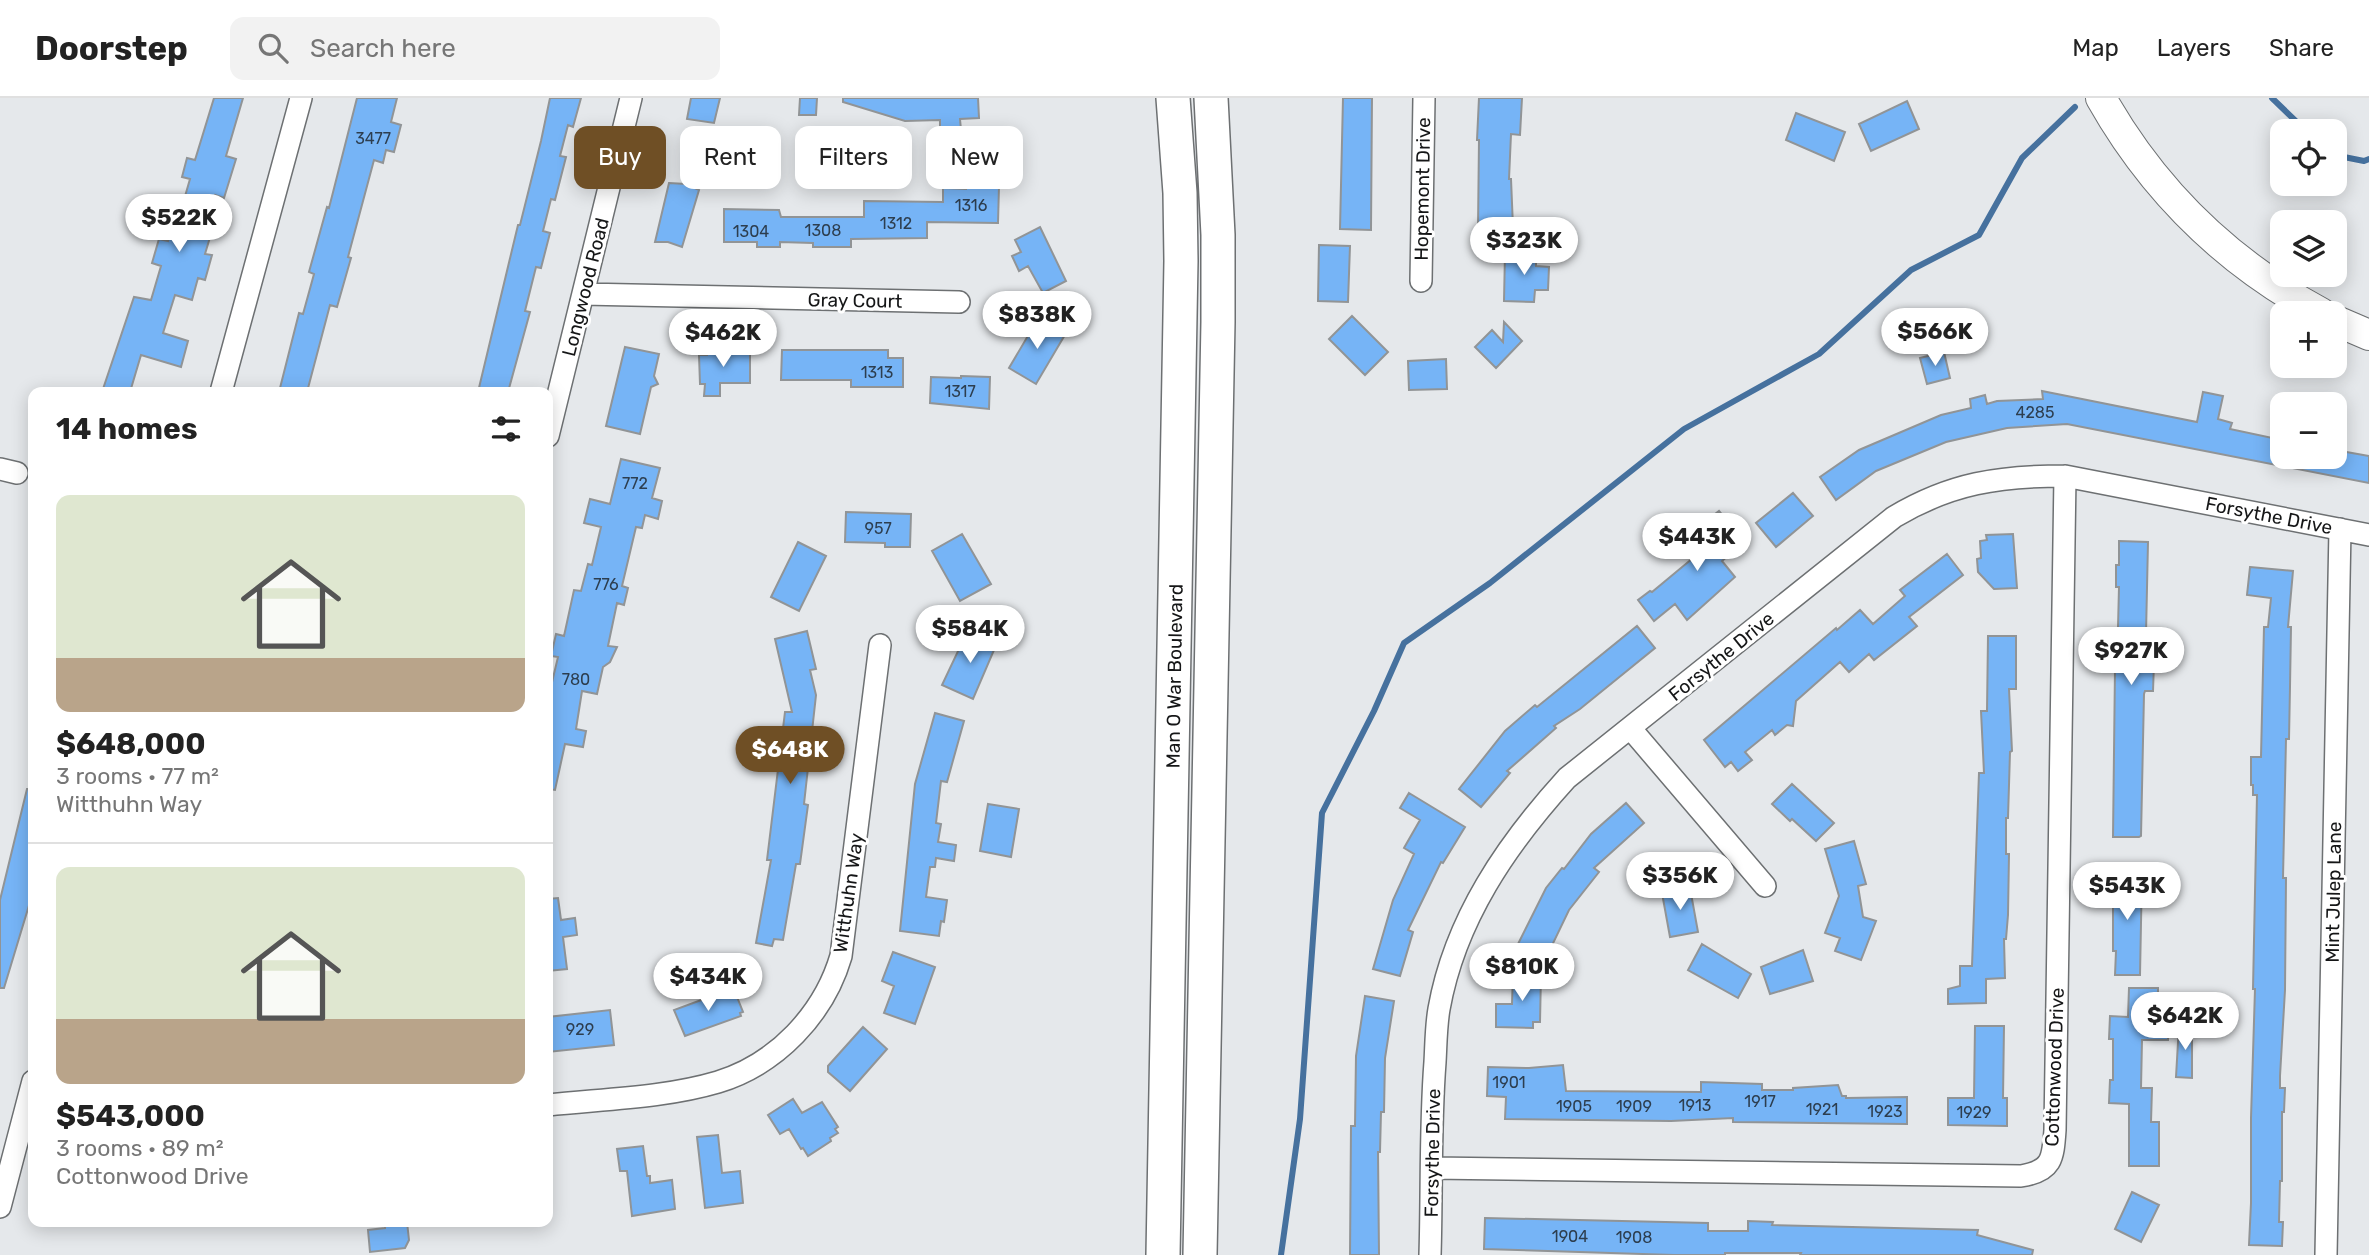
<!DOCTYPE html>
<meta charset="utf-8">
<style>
body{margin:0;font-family:Rubik,sans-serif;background:#f2f2f2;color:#222;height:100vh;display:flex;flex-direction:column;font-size:26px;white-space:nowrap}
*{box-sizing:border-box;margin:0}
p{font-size:23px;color:#767676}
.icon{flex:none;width:38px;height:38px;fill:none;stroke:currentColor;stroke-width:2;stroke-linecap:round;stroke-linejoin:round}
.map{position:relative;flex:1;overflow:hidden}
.panel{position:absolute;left:28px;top:289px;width:525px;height:840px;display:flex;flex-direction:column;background:#fff;border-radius:14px;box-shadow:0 4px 18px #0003}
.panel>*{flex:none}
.top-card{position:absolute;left:574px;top:28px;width:665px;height:63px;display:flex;gap:14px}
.controls{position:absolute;left:2270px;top:21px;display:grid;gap:14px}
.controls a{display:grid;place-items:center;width:77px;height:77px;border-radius:14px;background:#fff;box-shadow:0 4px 18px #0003;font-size:35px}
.price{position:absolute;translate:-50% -60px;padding:0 16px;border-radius:24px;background:#fff;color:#222;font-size:23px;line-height:46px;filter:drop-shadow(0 2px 4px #0008)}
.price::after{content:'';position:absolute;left:50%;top:42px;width:21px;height:16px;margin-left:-10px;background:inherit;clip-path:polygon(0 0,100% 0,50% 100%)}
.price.selected{background:#6f4f25;color:#fff}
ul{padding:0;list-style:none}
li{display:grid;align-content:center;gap:14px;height:371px;padding:0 28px}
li+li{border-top:2px solid #e0e0e0}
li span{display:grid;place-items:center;height:217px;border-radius:14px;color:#555}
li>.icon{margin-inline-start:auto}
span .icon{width:126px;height:126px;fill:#fffc;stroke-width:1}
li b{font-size:30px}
h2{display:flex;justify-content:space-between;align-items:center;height:84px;padding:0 28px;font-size:30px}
.tag{padding:0 24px;border-radius:14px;background:#fff;box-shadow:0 4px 18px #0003;font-size:24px;line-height:63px}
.tag.selected{background:#6f4f25;color:#fff}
header{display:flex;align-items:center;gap:42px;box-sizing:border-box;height:98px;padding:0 35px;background:#fff;border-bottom:2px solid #e0e0e0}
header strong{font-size:33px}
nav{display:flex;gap:38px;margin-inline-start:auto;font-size:24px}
.search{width:490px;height:63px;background:#f2f2f2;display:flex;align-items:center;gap:18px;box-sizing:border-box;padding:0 24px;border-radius:14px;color:#767676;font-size:26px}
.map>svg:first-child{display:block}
</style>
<header>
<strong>Doorstep</strong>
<div class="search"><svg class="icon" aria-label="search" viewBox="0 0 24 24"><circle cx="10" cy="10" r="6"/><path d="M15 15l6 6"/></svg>Search here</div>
<nav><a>Map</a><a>Layers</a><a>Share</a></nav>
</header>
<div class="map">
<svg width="2369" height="1157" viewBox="0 0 2369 1157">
<rect width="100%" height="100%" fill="#e5e8eb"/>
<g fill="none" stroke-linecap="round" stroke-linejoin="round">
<path stroke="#46719e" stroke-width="6" d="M2272,0L2306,33
M2334,57L2364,63L2369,61
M1281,1157L1300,1021L1322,715L1374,613L1404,545L1490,485L1684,331L1819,256L1911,172L1979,137L2022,60L2075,9"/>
</g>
<path fill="#76b4f6" stroke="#919496" stroke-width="2" d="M214,0H243L226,58L236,61L224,100L215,97L204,134L211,136L205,156L212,157L205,182L198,180L192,202L175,197L163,235L188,243L181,269L141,257L130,294H102L134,199L151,202L161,168L152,165L159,141L168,143L173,125L177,126L190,81L182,79L187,60L195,62Z
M357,0H397L391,24L401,27L394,54L386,52L383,65L374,62L348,159L351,160L337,209L330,207L307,294H279L299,215L303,216L314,176L309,174L327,109L329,110Z
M550,0H581L573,29L568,27L560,58L566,59L555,102L551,101L543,133L550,135L541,170L536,169L525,213L530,214L508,294H478L518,127H520L541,43Z
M691,0H720L714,25L687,21Z
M800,0H817L816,17H799Z
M843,0H978L979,20L960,21L961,32L940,33V22L905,23L843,4Z
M1343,0H1372L1371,132L1340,131Z
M1479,0H1522L1520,37L1511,36L1509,81H1511L1513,129L1478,130L1479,42H1477Z
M1907,3L1919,31L1871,53L1859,26Z
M1796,15L1845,34L1834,63L1786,42Z
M669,85L686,86L699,92L682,149L668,144H655Z
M966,88H999L998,125L927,124V140L851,141V149H813V145L780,144V149H757V144H724V111L779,112L781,119H864V103L943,104V90L966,91Z
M1040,129L1066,183L1043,195L1028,168L1019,173L1012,158L1021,154L1015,142Z
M1319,147L1350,148L1348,204L1318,203Z
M1505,155H1536V168L1549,169L1548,192H1535L1534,204L1504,203Z
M1352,218L1388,254L1365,277L1329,241Z
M1039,219L1066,235L1036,286L1009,270Z
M1504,224L1522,243L1496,270L1475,249L1492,232L1503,244Z
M708,248H719V257H724V254L750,253V285H720V298H704L705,286H700L699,257H707Z
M625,249L659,256L654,278L658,286L651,289L640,336L606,328Z
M782,252H888V260H903V289H851V282H781Z
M1944,254L1950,280L1927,286L1920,260Z
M1446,261L1447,291L1409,292L1408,263Z
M961,278L990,279L989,311L930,305L931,279L961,280Z
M2042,293L2197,324L2203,294L2223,298L2218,321L2232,325L2230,331L2282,342V359H2334L2335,352L2369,358V385L2067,326L2007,330L1946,344L1876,373L1836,402L1820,379L1859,352L1941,317L1971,310L1970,301L1985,297L1987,306L1997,303L2043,301Z
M621,361L660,370L652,400L662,403L658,421L645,417L642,430L636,429L622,488L628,490L624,507L617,505L608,548L617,549L610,564L603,569L597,596L582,593L576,631L586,633L583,649L565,646L555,692L548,691V601L558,559L551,558L556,536L564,538L574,492L581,493L588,466L592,467L601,429L584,425L590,401L610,406Z
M1793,395L1813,418L1776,449L1756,425Z
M1719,413L1744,444L1722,463L1735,479L1687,522L1675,506L1654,523L1638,502L1650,493L1652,494L1693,460L1689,456L1709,439L1700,428Z
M846,414L911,416L910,449H885V445L845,444Z
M962,436L991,486L960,503L932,453Z
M2013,436L2017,490L1994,491L1978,474L1977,461L1981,460L1980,443L1987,442L1986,437Z
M2119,443L2148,444L2146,536H2155L2153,593H2145L2144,596L2141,738L2139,739H2113L2115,570H2117L2119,489H2116V467H2119Z
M798,444L826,458L799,513L771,499Z
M1947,456L1963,477L1909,519L1917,528L1874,562L1869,556L1849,574L1840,564L1796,603L1793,628L1787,627L1775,637L1772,632L1745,654L1752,662L1738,673L1731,664L1725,669L1704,642L1836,530L1837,532L1860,512L1873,526L1905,498L1900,492Z
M2250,469L2293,473L2288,529H2291L2290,589L2289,641H2286L2283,780H2286L2285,892L2280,978V990H2285L2284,1014H2282V1083H2280L2279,1124H2283L2282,1148L2249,1147L2251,1105V1020L2255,891H2253L2257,697H2253V687H2251V659H2261L2264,529H2268L2271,500L2247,497Z
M1637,528L1655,550L1580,611L1554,628L1556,630L1507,673L1510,675L1481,709L1459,691L1505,633L1535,607L1537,609Z
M968,532L997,545L973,601L942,587Z
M807,533L816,571L810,572L816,597L804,706L808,707L800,766H796L783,842L774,841L772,848L756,845L771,762H767L785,614H792L775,541Z
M1988,538H2016V591H2009L2012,653L2010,654L2008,720H2006V756H2009L2008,817L2006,841H2004L2005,880L1986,881V905L1948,906V891L1960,888V868H1972L1979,675H1984L1981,613H1987Z
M935,615L964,623L947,684L941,683L936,725L941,726L938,744L956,747L954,763L936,760L935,769H930L926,799L947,802L944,824L941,823L939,838L900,833L915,686Z
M1792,686L1834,725L1816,743L1792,721L1790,723L1772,706Z
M27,691H33V794L4,890H0V802Z
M1409,695L1465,729L1443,765L1441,764L1408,832L1413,834L1400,878L1373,871L1393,802L1414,756L1404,750L1420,722L1400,710Z
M1626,705L1644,725L1594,770L1599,774L1569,812L1545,862L1517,848L1546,790L1562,770L1564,771L1591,736Z
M988,706L1019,711L1011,759L980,753Z
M1854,743L1866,786L1858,788L1863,819L1876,823L1861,862L1835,853L1840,840L1825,835L1839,798L1825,751Z
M2113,773H2142L2140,877H2115L2116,853H2113Z
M1690,790L1698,834L1670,839L1662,795Z
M558,800L561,822L575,820L577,837L563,839L567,871L548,873V801Z
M1702,846L1751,876L1738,900L1688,872Z
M1803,852L1813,883L1770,896L1761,869Z
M893,854L935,869L915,926L884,915L894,888L882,883Z
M1513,875L1541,876L1540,924H1533V930L1496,929V906H1512Z
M2129,890H2158V914L2169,915L2168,942H2142L2141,990H2152L2151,1024H2159V1068H2129V1006L2109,1005L2110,982H2113V941H2109L2110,918L2128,919Z
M735,894L743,914L740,915L741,918L685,938L674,912L704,901L716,898L717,900Z
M1365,898L1394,903L1385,960L1384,1014H1381L1380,1054H1378L1379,1157H1350L1351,1028H1355L1356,958Z
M610,912L614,947L548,954V919Z
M2179,927L2192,928V980L2176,979Z
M1975,928H2004L2003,1000H2007V1028L1948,1027V1000H1974Z
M863,929L887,951L850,993L828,974V968Z
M1563,967L1566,993L1701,994V984L1762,986V992H1793V990L1838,987L1842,998H1846V1000L1907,999V1026L1733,1024V1020L1671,1023L1505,1021L1506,999L1487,998L1488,969L1529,970Z
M793,1001L802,1015L822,1004L838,1029L835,1031L838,1035L830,1040L831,1043L808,1058L803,1050L801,1051L789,1031L780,1036L768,1017Z
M718,1037L722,1075L740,1073L743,1105L705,1110L697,1039Z
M643,1048L647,1078H650V1085L672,1082L675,1111L632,1118L627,1073H620L617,1051Z
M2132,1094L2159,1107L2141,1144L2115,1131Z
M1485,1120L1708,1125V1133H1748V1123L1773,1124L1772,1127L1978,1132L1977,1137L2033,1152L2032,1157H1800L1801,1155H1725V1157H1674L1484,1151Z
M385,1124H407L409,1142L405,1150L370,1154L368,1132L385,1130Z"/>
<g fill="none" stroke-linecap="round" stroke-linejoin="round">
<defs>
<path id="street" d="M1421,183L1424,0
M583,196L959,204
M221,294L301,0
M548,338L631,0
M0,371L17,375
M1631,631L1765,788
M548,1007C604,1001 664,1000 718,984C777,966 824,916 841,858L880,547
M1432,1070L2021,1078C2052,1073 2053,1061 2055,1032L2065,378
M0,1109L33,983
M1430,1157C1432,1093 1430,1028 1435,964C1436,947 1436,928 1439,911C1455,821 1507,746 1567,680L1894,419C1951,385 1999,378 2065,378L2369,437
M2326,1157L2340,431"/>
<path id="secondary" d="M2101,0C2154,94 2226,164 2321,215
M2334,222L2369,237"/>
<path id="primary" d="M1163,1157L1181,163L1180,95L1173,0
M1200,1157L1218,224V137L1211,0"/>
</defs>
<use href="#street" stroke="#6d7072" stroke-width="24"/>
<use href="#secondary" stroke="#6d7072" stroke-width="32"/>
<use href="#primary" stroke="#6d7072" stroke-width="36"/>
<use href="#street" stroke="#fff" stroke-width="21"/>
<use href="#secondary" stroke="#fff" stroke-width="30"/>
<use href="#primary" stroke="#fff" stroke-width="33"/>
</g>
<g text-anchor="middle" stroke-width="6" stroke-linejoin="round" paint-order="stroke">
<g font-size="16" fill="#2d3e4f">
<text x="373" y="46">3477</text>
<text x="971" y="113">1316</text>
<text x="896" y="131">1312</text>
<text x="823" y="138">1308</text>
<text x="751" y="139">1304</text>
<text x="877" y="280">1313</text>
<text x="960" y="299">1317</text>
<text x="2035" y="320">4285</text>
<text x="635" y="391">772</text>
<text x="878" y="436">957</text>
<text x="606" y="492">776</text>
<text x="576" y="587">780</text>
<text x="580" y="937">929</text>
<text x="1509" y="990">1901</text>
<text x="1760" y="1009">1917</text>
<text x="1695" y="1013">1913</text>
<text x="1574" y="1014">1905</text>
<text x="1634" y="1014">1909</text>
<text x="1822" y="1017">1921</text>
<text x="1885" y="1019">1923</text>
<text x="1974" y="1020">1929</text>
<text x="1570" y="1144">1904</text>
<text x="1634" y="1145">1908</text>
</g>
<g font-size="19" fill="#151617" stroke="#fff">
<text transform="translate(1422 91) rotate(-89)" y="7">Hopemont Drive</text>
<text transform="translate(585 189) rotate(-76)" y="7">Longwood Road</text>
<text transform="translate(855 202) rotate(1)" y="7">Gray Court</text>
<text transform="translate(2269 417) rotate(11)" y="7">Forsythe Drive</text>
<text transform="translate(1721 558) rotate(-39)" y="7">Forsythe Drive</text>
<text transform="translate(1174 578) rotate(-89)" y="7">Man O War Boulevard</text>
<text transform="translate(2333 794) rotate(-89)" y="7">Mint Julep Lane</text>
<text transform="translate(848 795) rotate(-82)" y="7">Witthuhn Way</text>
<text transform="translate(2054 969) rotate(-88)" y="7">Cottonwood Drive</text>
<text transform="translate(1432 1055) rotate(-89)" y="7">Forsythe Drive</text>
</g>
</g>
</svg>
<div class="controls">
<a><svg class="icon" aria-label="locate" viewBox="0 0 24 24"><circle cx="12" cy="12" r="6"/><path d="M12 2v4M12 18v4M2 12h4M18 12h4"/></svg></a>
<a><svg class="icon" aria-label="layers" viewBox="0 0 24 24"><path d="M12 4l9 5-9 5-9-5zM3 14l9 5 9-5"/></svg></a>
<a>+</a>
<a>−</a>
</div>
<b class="price" style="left:179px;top:156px">$522K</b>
<b class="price" style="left:1524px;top:179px">$323K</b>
<b class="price" style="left:1037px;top:253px">$838K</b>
<b class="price" style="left:1935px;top:270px">$566K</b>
<b class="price" style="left:723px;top:271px">$462K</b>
<b class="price" style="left:1697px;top:475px">$443K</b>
<b class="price" style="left:970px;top:567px">$584K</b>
<b class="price" style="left:2131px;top:589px">$927K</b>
<b class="price selected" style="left:790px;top:688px">$648K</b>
<b class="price" style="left:1680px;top:814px">$356K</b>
<b class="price" style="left:2127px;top:824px">$543K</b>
<b class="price" style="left:1522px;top:905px">$810K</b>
<b class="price" style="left:708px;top:915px">$434K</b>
<b class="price" style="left:2185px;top:954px">$642K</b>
<div class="top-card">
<a class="tag selected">Buy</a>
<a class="tag">Rent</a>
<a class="tag">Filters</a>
<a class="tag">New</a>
</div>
<section class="panel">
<h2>14 homes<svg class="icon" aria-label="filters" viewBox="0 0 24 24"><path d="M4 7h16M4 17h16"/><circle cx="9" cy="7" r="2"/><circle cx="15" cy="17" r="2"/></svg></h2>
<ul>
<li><span style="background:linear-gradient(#dfe7d0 75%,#b9a48a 0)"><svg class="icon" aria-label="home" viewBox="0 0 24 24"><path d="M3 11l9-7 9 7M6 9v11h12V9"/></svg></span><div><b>$648,000</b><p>3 rooms · 77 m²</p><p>Witthuhn Way</p></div></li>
<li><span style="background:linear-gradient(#dfe7d0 70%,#b9a48a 0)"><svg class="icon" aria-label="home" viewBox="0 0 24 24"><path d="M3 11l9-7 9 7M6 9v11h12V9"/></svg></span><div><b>$543,000</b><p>3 rooms · 89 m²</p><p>Cottonwood Drive</p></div></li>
</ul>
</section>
</div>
